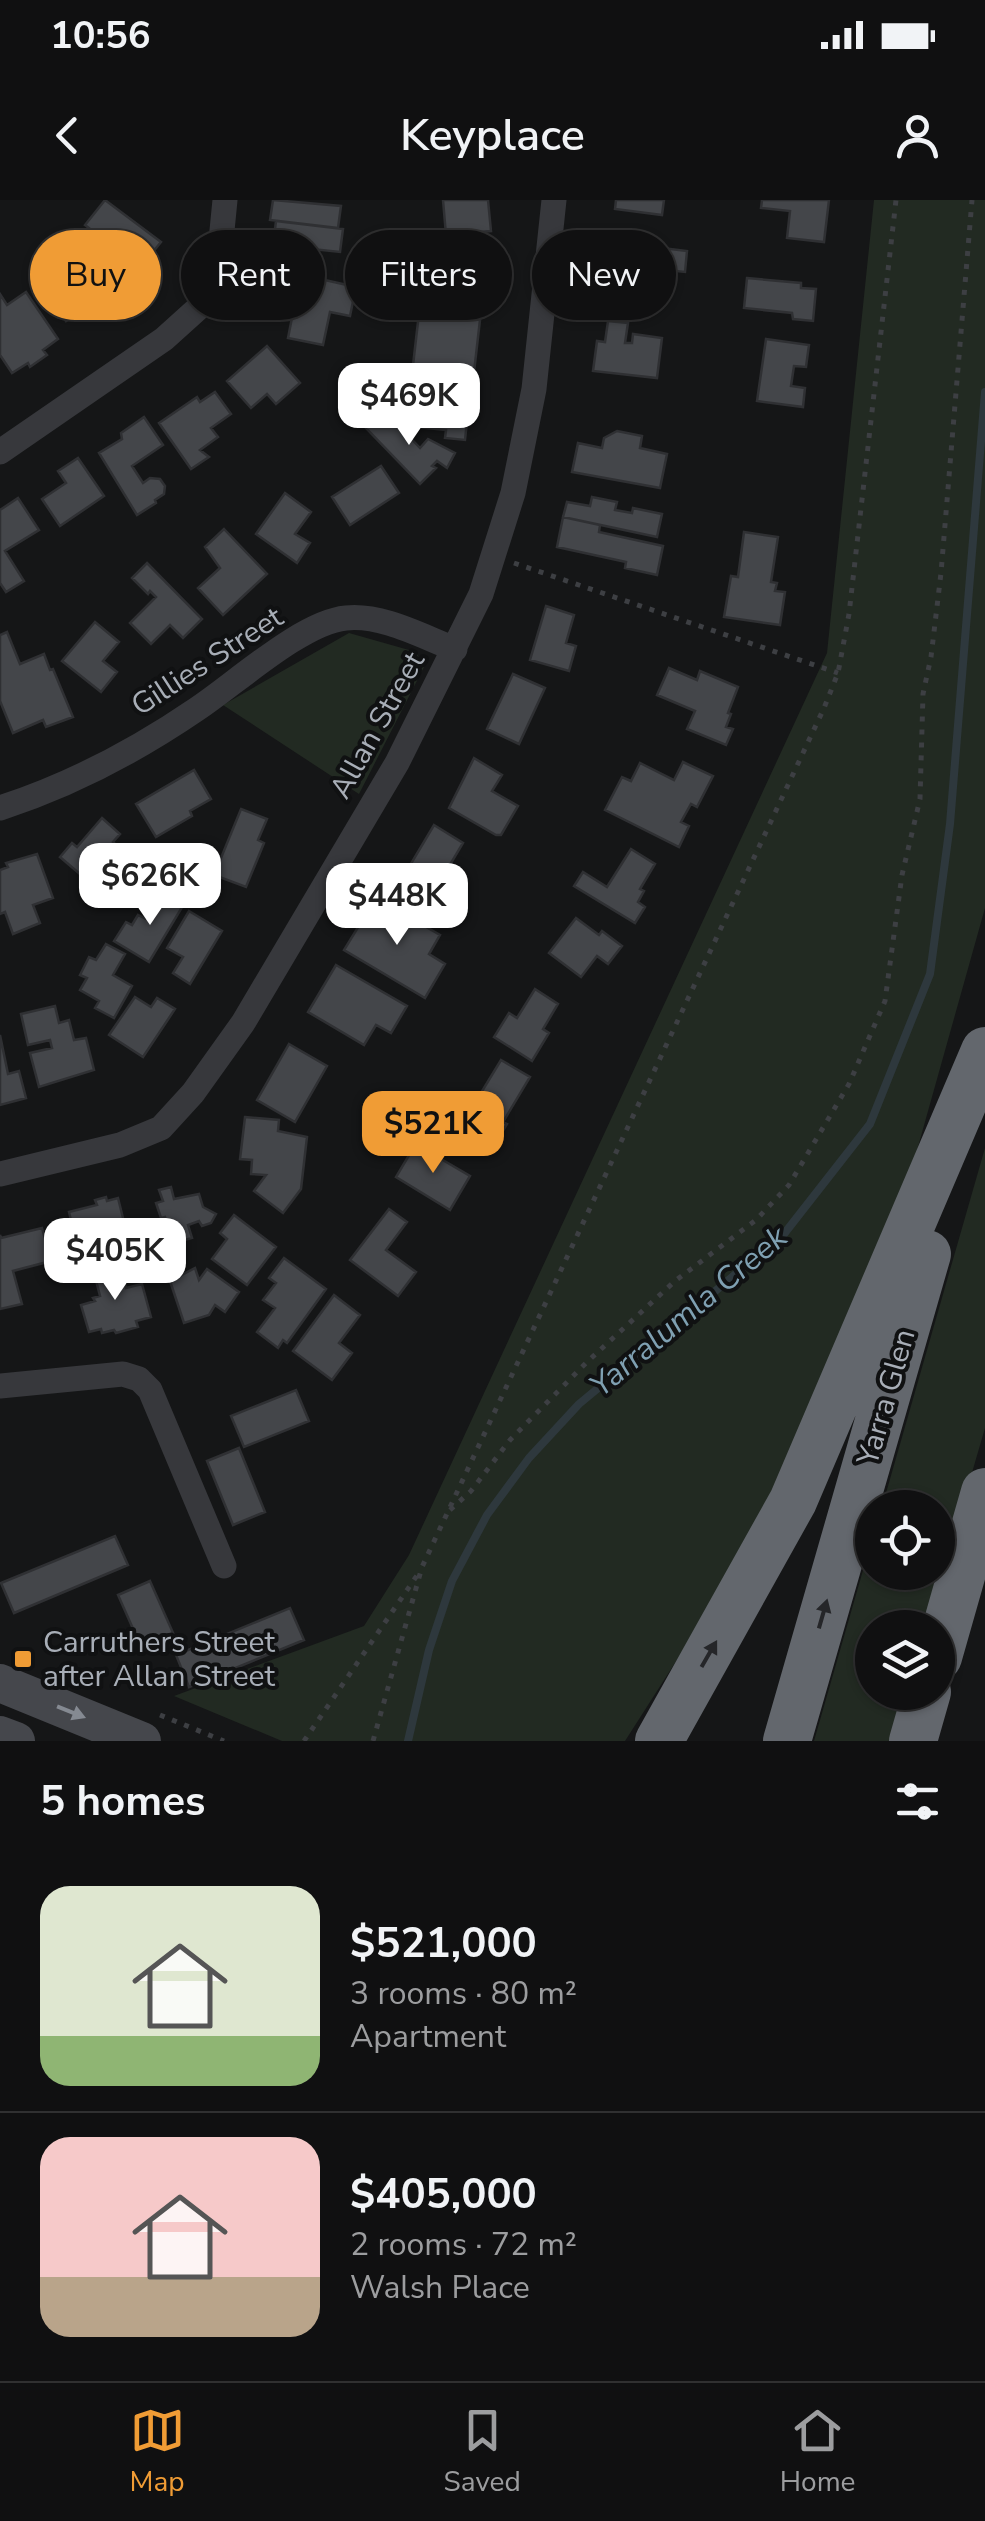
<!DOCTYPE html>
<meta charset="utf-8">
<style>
body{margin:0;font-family:"Nunito Sans",sans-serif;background:#19191a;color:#f1f3f6;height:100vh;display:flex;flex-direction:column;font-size:38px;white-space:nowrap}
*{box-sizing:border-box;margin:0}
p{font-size:32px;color:#9c9d9f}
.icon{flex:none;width:55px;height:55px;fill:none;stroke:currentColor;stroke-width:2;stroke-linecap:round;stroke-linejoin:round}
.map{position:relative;height:1541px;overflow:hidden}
.drawer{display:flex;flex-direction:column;background:#101011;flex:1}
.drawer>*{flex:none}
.hud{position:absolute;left:30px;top:30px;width:925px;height:90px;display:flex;gap:20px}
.buttons{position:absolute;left:855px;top:1290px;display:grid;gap:20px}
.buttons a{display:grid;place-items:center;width:100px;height:100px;border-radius:50%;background:#101011;box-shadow:0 2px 8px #0004,0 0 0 2px #303031;font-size:50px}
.price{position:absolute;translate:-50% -85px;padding:0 22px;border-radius:20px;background:#fff;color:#222;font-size:32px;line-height:65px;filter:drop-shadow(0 2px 5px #0008)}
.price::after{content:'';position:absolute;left:50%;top:60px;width:30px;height:22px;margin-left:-15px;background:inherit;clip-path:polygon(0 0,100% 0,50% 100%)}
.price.active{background:#f09c35;color:#111}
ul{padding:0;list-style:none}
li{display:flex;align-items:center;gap:30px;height:250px;padding:0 40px}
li+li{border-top:2px solid #303031}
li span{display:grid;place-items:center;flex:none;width:280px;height:200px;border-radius:30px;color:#555}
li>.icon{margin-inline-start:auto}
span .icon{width:120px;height:120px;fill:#fffc;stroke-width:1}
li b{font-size:42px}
h2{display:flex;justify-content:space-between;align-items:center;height:120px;padding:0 40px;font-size:42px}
.pill{padding:0 35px;border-radius:45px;background:#101011;box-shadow:0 2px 8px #0004,0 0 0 2px #303031;font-size:35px;line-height:90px}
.pill.active{background:#f09c35;color:#111}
.status{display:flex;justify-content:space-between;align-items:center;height:70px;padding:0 50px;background:#101011;direction:ltr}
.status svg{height:28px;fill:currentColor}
header{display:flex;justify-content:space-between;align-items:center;height:130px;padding:0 40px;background:#101011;font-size:45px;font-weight:600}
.tabs{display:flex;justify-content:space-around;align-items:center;height:140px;border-top:2px solid #303031;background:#101011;font-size:28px;color:#9c9d9f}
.tabs a{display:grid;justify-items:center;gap:5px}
.tabs .active{color:#f09c35}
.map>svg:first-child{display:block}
</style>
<div class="status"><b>10:56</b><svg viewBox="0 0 49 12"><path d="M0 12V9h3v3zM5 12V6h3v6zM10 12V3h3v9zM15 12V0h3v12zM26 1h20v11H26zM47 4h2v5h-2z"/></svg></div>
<header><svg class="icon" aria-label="back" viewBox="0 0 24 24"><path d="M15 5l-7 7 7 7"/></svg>Keyplace<svg class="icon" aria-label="person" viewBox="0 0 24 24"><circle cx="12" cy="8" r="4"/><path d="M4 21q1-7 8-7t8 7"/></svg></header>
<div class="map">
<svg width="985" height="1541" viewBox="0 0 985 1541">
<rect width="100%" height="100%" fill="#151617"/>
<path fill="#222a22" d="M874,0H985V708L914,961L785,1291L625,1541H282L174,1496L364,1426L409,1355L827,453Z
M349,433L416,452L424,467L359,594L223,505Z
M985,948V1228L927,1427L872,1428V1492L908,1493L894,1541H814L872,1339V1372H938V1308L882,1307Z"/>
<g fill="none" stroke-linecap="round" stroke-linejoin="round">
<path stroke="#2e383d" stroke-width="8" d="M408,1541L429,1450L452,1381L487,1315L529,1258L579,1204L784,1034L870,924L930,774L950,624L985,192"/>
</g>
<path fill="#44464a" stroke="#2f3033" stroke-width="2.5" d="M105,0L161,42L140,68L85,25Z
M273,0L341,6L338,28L270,20Z
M443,0H488L491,31L446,35Z
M616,0H664L662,15L615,9Z
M762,0H829L824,42L787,38L790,11L761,8Z
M276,21L343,29L340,52L273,45Z
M606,41L687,51L685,72L656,69L650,116L598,110Z
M93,43L120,90L66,121L47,93L70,77L67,73L69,59Z
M474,54L480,105L432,110L431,106L418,107L417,94L443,91L440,58Z
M307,76L356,87L350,116L330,112L323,145L288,138L296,97L302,98Z
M747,78L801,83V88L816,89L813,121L793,119L792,113L744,108Z
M26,92L58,139L43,150L47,155L30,167L28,163L12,173L0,155V94L7,105Z
M419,113L480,120L473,181L412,174Z
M608,121L628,123L625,143H632L633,134L662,138L657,178L593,171L597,141L605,142Z
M766,139L809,145L806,167L794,166L791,186L805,188L803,207L757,201Z
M267,146L300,183L276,204L267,194L251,208L227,181Z
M415,187L440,189L439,199H448L449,192L470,194L465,240L445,238L446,230L416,227L417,218H413Z
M215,192L231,214L211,228L218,237L200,250L209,257L191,269L159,223L197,197L200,202Z
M385,211L420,248L428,239L455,253L447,268L437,261L432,266L436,268L420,284L366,228Z
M144,217L163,245L132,266L143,283L150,278L160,279L165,286L164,294L155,300L156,303L137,315L99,253L122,239L121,233Z
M617,231L642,236L640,248L667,254L660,288L572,272L578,243L602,248L604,238Z
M78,258L104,296L60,326L42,299L66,283L58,271Z
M381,266L399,293L350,325L332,297Z
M285,293L311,312L295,334L310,343L297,363L256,334Z
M592,297L617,302L615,310L632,313L633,308L662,314L657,337L563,317L567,302L590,306Z
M18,298L39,330L5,351L24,381L6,392L0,383V310Z
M563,317L600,325L599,332L663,346L657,375L625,368L626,362L557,347Z
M224,329L267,374L223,415L198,388L220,368L205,347Z
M744,332L778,337L771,382L777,383L775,391L785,392L780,425L724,417L731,376L738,377Z
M147,363L202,419L183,438L170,425L151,444L130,423L156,397L150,391L148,394L132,378Z
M546,406L574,415L566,443L576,446L569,471L530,460Z
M95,422L119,442L103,461L117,472L101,492L62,461Z
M7,432L20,464L44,454L50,470L53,469L73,517L46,527L43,520L13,533L0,501V435Z
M669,468L697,480L700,471L738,487L728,513L731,514L726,527L733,529L726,545L687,529L695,511L657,495Z
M513,474L545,488L519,544L487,529Z
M474,558L502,575L492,591L518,606L501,635H496L449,608Z
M683,562L713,576L697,607L691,604L681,622L689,626L679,647L605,610L622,577L631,581L640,563L674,580Z
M194,570L211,599L190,611L192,616L156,637L136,604Z
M241,609L267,619L258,640L264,643L246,687L214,675Z
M102,618L120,634L113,642L124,653L94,686L60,657L72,643L77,647Z
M434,625L463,643L432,695L403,677Z
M631,649L655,664L640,689L644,691L638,702L645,707L635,723L574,686L583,672L607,687Z
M37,654L53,698L33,705L40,723L13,734L5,712L0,714V670L8,667L6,663Z
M163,692L184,704L149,762L114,741L126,722L132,725L138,715L146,719Z
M376,698L440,735L429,754L445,764L425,798L344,750Z
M189,711L222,731L190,784L173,773L183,757L167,748Z
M576,718L599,735L602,731L622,746L608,764L597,756L581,777L549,753Z
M106,744L125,754L113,775L132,786L114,818L95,808L99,801L80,790L87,778L80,775L89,757L96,760Z
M336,765L407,806L391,833L376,825L364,845L308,812Z
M535,789L558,804L543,829L549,833L532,861L494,837L509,813L517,818Z
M135,797L151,807L157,798L175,809L143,857L109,835Z
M55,806L59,823L69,820L74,840L86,838L94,870L39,887L30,853L52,848L50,840L28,845L21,814Z
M0,835L8,874L19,871L26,898L0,905Z
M289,844L327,866L295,922L257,900Z
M501,860L530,877L503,922L507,924L495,944L462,924Z
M245,917L279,920L278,931L307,937L301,989L283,1013L254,991L266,975L251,974L252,960L240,959Z
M418,940L438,952L436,956L470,976L450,1010L396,977Z
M171,987L174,999L199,994L203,1007L216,1014L211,1023L202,1026L199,1021L188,1025L192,1038L174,1043L165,1017L161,1018L156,1003L163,1001L159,990Z
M106,997L107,1001L118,998L124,1022L108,1026L116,1057L82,1066L69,1012L97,1005L95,1000Z
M389,1009L407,1022L386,1050L416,1072L398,1096L350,1060Z
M234,1015L276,1047L247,1085L212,1059L227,1039L220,1033Z
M42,1028L51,1061L13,1071L22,1104L0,1109V1035L1,1038Z
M284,1058L326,1089L287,1143L283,1140L278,1148L257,1132L275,1108L263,1100L276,1083L269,1078Z
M119,1062L126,1088L142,1084L151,1117L136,1121L138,1127L116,1133L114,1130L102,1133L101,1129L89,1132L81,1105L95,1101L93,1098L100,1096L93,1069Z
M195,1068L199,1080L207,1069L239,1092L225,1112L215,1105L209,1115L184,1123L170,1081Z
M334,1095L360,1115L339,1143L352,1153L332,1180L293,1151Z
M296,1190L309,1221L244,1247L231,1216Z
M239,1248L265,1312L233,1325L207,1261Z
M115,1336L128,1365L14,1413L1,1383Z
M150,1381L174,1435L142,1449L118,1395Z
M290,1408L304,1440L189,1487L176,1455Z"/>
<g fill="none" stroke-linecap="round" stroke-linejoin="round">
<path stroke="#3d3f43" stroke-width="5" stroke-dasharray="5 8" stroke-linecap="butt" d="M514,363L838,473
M450,1310L471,1291L510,1240L587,1162L675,1081L756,1020L789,985L849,884L885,801L902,675L920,599L923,494L931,457L941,373L972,0
M160,1515L224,1541
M304,1541L418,1374
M373,1541L422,1367L824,508L838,473L849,414L896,0"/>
<path stroke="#37383c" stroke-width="25" d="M0,252L164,139L205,102L219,61L225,0
M0,608C68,586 137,550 197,509C235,484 302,422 346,418C382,414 423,437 455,449
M0,974L120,945L161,928L193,893L243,823L397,563L481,394L513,293L534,189L554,0
M0,1186L123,1174L139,1179L150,1190L224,1366"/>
<path stroke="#45474c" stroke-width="38" d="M0,1483L142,1541
M0,1535L16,1541"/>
<path stroke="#63676d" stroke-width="48" d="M938,1457L985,1292
M659,1541L793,1301L985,851
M787,1541L927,1054
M913,1541L927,1492"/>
</g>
<defs><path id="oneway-solid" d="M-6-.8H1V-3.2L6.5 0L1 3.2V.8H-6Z" transform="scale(2.5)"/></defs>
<g fill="#252629">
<use href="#oneway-solid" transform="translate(823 1414) rotate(-74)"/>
<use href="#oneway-solid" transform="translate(709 1454) rotate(-60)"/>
</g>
<use fill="#858a92" href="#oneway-solid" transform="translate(71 1512) rotate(22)"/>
<rect fill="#f09c35" stroke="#101112" stroke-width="4" x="13" y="1449" width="20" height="20" rx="5"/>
<g text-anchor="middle" stroke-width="8" stroke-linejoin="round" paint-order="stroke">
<g font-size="30" fill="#a8aeb7" stroke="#101112">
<text transform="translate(207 461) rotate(-33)" y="10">Gillies Street</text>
<text transform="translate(377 525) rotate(-61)" y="10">Allan Street</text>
<text transform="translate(886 1197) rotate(-74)" y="10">Yarra Glen</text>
</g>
<g font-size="30" fill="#a8aeb7" stroke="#101112" text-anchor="start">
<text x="43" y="1452">Carruthers Street<tspan x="43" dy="34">after Allan Street</tspan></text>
</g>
<g font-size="32" font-style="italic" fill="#7fa0b2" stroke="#101112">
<text transform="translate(688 1111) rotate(-40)" y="11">Yarralumla Creek</text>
</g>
</g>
</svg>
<div class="buttons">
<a><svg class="icon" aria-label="locate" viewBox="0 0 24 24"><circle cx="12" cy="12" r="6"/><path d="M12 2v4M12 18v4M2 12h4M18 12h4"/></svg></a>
<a><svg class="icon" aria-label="layers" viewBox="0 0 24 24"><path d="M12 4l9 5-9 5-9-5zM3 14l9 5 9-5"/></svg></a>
</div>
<b class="price" style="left:409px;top:248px">$469K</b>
<b class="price" style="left:150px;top:728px">$626K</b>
<b class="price" style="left:397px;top:748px">$448K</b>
<b class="price active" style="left:433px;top:976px">$521K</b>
<b class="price" style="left:115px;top:1103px">$405K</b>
<div class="hud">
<a class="pill active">Buy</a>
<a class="pill">Rent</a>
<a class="pill">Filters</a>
<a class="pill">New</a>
</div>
</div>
<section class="drawer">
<h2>5 homes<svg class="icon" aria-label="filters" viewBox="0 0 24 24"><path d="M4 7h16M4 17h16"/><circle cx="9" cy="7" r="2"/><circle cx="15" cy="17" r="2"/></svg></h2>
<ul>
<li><span style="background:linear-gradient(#dfe7d0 75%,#8fb573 0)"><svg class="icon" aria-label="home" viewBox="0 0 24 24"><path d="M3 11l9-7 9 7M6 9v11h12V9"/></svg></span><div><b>$521,000</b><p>3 rooms · 80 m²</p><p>Apartment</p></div></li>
<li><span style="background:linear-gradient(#f6c9c9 70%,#b9a48a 0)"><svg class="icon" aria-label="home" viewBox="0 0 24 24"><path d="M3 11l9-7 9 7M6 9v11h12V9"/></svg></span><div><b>$405,000</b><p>2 rooms · 72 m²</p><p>Walsh Place</p></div></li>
</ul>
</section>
<nav class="tabs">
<a class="active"><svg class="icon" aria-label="map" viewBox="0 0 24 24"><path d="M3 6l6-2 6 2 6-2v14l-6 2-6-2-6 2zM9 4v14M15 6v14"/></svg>Map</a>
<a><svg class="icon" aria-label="saved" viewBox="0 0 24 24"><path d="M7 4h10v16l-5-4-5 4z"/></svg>Saved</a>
<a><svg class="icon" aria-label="home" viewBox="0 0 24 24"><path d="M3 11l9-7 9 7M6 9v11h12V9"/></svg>Home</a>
</nav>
